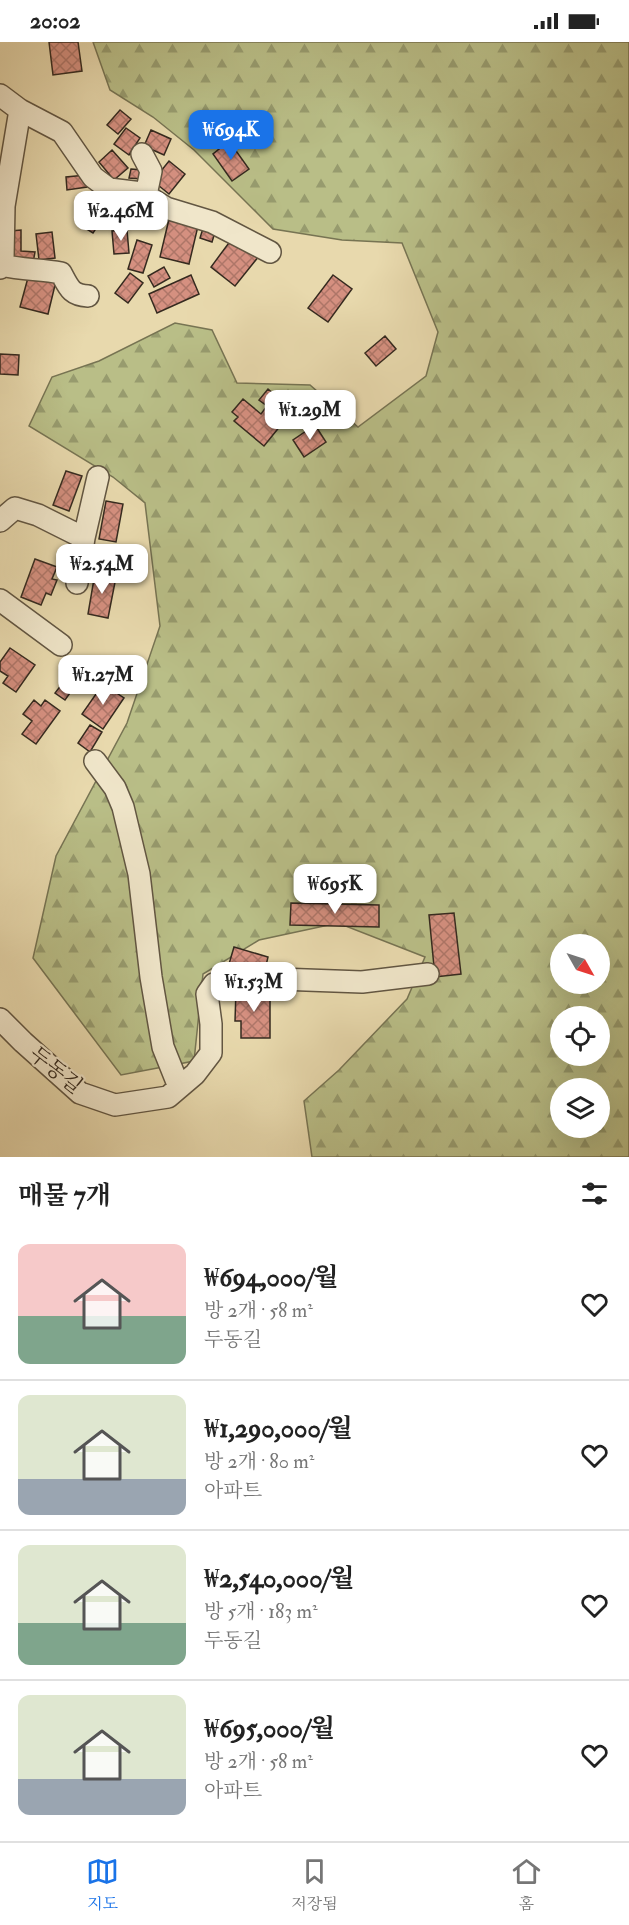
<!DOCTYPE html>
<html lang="ko">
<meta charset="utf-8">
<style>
body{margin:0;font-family:"IM FELL Double Pica","Noto Serif KR",serif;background:#f6f6f6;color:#222;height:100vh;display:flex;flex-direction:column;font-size:22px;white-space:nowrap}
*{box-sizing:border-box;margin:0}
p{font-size:20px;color:#767676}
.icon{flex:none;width:33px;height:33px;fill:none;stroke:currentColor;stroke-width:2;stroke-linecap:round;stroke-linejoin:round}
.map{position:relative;height:1115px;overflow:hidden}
.drawer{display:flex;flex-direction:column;background:#fff;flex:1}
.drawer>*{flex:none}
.needle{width:39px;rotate:129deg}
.fabs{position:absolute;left:550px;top:892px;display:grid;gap:12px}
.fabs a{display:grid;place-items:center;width:60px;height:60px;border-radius:50%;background:#fff;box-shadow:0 6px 24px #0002;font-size:30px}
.price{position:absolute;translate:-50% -51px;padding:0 14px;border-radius:12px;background:#fff;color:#222;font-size:20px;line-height:39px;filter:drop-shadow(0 2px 3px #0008)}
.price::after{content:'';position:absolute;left:50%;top:36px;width:18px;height:14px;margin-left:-9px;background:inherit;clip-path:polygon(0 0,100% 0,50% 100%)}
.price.active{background:#1a73e8;color:#fff}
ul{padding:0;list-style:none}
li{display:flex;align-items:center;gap:18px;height:150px;padding:0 18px}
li+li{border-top:2px solid #e0e0e0}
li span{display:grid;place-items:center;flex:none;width:168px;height:120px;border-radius:12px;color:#555}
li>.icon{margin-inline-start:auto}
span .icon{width:72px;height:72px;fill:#fffc;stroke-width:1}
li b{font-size:26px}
h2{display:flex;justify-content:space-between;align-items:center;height:72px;padding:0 18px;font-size:26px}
.status{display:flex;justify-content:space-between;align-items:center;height:42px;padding:0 30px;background:#fff;direction:ltr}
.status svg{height:16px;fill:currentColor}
.tabs{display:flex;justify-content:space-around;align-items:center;height:84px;border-top:2px solid #e0e0e0;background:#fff;font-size:16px;color:#767676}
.tabs a{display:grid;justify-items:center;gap:3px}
.tabs .active{color:#1a73e8}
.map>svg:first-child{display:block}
</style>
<div class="status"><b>20:02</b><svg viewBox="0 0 49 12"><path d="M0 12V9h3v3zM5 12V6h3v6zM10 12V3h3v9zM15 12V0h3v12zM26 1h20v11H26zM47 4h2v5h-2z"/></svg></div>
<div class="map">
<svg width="629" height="1115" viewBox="0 0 629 1115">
<defs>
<pattern id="forest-firs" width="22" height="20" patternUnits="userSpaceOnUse" patternTransform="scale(1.5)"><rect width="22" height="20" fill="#b9be87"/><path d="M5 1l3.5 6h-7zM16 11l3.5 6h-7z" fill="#979b6e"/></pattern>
<pattern id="building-cross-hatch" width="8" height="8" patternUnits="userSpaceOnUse" patternTransform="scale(1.5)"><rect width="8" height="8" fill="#d59080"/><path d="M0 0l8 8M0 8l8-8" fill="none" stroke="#ae7668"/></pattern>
</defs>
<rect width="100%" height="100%" fill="#e8d9ad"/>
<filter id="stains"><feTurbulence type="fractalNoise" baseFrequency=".00333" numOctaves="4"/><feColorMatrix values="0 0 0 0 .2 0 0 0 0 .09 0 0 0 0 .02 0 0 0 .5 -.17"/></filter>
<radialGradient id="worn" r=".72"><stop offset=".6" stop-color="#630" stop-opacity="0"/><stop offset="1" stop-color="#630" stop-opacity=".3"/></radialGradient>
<path fill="url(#forest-firs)" stroke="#777453" stroke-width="1.5" fill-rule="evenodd" d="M93,0H629V1115H312L304,1059L339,1028L407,957L425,915L338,881L259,898L203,932L194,1019L121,1033L33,916L56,814L127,681L160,584L145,461L113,435L29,384L52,335L99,319L175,281L212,288L237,341L310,343L358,385L426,334L438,290L402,201L342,198L273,187L194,108L153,75L110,48ZM561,903H600V942H561ZM561,975H600V1014H561ZM561,1047H600V1086H561Z"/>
<path fill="url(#building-cross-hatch)" stroke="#352a1f" stroke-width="1.5" d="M49,0H78L82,29L53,33Z
M120,68L131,77L118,92L107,83Z
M126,86L140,96L129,113L114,102Z
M151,88L171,97L164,113L144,104Z
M229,99L249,127L232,139L213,112Z
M112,108L128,126L114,138L99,120Z
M169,119L185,132L169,152L153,139Z
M131,127L143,128L142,137L129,136Z
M86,133L87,145L67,148L66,135Z
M127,156V183H114L113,157Z
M133,158L156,165L152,177L129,170Z
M92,160L107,170L93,191L77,181Z
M169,177L198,184L189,222L160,215Z
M204,183L216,187L212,200L200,196Z
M21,188V209L35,210L33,221L10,219V189Z
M127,188L129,211L114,212L112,189Z
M52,190L55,216L39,218L36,192Z
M234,194L259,214L235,244L211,225Z
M137,198L152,203L143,231L128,227Z
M164,225L170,236L154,245L148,234Z
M130,231L143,241L128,261L115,251Z
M29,232L56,239L48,272L20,265Z
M191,233L199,252L157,271L149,252Z
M333,233L352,247L328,280L308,266Z
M385,294L396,307L376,324L365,311Z
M0,312L19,313L18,333L0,332Z
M268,347L286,362L278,372L285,378L264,404L234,379L238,375L232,370L243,357L261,372L267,364L259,358Z
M315,383L326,400L304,415L293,398Z
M66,429L82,434L69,469L53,463Z
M106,459L123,462L116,500L99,497Z
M35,517L57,525L52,537L57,538L51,553L46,551L41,563L21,555Z
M95,531L116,535L108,576L88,572Z
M10,606L35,623L16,650L3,641L8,634L0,629V620Z
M76,624L85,630L65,658L55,651Z
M103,642L124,656L103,687L82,672Z
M34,658L41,664L45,658L60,669L36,702L22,692L32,679L23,672Z
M90,683L102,690L90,710L78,701Z
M291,861L379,863V885L290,883Z
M454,871L461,932L435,935L429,873Z
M234,905L268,915L264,932L229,922Z
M236,948H270V996H241V979H235Z"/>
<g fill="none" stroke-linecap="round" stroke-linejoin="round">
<defs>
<path id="minor" d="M0,53L20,68L4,164L3,217L0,226
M20,68L62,90L93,135L109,147L142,151L166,166L212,180L270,210
M142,112L151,129L146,153
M1,223C21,228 41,227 61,231C69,246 71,253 88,254
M0,479L15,466L38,473L84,496L77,541
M84,496L98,435
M0,558L61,603
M95,719L115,746L123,765L139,832L151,935L163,1005L179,1045
M0,977L23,1000L80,1051L115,1063L168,1055L195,1032L211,1011V982L207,952L214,942L279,937L362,940L428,932"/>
</defs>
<use href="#minor" stroke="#625642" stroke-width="24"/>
<use href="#minor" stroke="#f0e6ca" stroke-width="21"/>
</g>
<g text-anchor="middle" stroke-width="4.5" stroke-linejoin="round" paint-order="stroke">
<g font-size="21" fill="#352a1f" stroke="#f0e6ca">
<text transform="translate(56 1028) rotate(39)" y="7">두동길</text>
</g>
</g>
<rect width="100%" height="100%" filter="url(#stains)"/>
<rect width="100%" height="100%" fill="url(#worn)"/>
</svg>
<div class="fabs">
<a><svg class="needle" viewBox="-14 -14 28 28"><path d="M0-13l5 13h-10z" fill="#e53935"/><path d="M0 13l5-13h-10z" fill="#767676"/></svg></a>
<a><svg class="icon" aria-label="locate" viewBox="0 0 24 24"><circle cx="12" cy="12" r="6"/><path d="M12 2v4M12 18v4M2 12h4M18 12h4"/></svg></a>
<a><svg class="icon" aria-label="layers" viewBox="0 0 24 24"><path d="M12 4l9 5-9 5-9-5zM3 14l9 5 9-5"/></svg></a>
</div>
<b class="price active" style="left:231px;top:119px">₩694K</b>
<b class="price" style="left:121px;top:200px">₩2.46M</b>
<b class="price" style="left:310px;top:399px">₩1.29M</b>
<b class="price" style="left:102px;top:553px">₩2.54M</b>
<b class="price" style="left:103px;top:664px">₩1.27M</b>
<b class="price" style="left:335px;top:873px">₩695K</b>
<b class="price" style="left:254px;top:971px">₩1.53M</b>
</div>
<section class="drawer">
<h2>매물 7개<svg class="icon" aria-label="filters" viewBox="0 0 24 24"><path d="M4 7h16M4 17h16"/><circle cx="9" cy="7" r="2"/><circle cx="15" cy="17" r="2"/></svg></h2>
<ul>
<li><span style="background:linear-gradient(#f6c9c9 60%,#7fa58c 0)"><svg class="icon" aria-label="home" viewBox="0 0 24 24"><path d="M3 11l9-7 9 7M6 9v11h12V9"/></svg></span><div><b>₩694,000/월</b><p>방 2개 · 58 m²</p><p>두동길</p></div><svg class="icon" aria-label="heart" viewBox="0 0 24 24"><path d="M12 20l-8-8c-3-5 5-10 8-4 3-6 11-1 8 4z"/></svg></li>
<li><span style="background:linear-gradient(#dfe7d0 70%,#9aa5b1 0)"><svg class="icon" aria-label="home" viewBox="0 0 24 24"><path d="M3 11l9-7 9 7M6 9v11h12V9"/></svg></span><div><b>₩1,290,000/월</b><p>방 2개 · 80 m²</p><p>아파트</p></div><svg class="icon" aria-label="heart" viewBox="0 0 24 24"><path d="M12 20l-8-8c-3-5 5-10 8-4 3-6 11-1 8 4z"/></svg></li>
<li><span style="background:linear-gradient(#dfe7d0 65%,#7fa58c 0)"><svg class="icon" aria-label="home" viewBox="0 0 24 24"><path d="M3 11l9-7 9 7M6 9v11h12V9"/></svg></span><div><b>₩2,540,000/월</b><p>방 5개 · 183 m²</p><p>두동길</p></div><svg class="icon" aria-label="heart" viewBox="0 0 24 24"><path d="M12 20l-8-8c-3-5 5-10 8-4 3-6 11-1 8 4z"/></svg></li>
<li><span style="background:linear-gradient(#dfe7d0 70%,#9aa5b1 0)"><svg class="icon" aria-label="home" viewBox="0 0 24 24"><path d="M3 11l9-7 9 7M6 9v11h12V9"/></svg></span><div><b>₩695,000/월</b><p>방 2개 · 58 m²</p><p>아파트</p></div><svg class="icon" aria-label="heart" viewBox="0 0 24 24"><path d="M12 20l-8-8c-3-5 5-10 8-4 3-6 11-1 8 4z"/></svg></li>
</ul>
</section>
<nav class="tabs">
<a class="active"><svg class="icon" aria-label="map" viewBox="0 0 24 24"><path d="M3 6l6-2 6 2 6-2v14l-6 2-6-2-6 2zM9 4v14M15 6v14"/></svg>지도</a>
<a><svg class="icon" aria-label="saved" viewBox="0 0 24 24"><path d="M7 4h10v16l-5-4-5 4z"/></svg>저장됨</a>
<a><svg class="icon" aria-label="home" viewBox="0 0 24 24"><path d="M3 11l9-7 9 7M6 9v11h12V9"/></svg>홈</a>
</nav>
